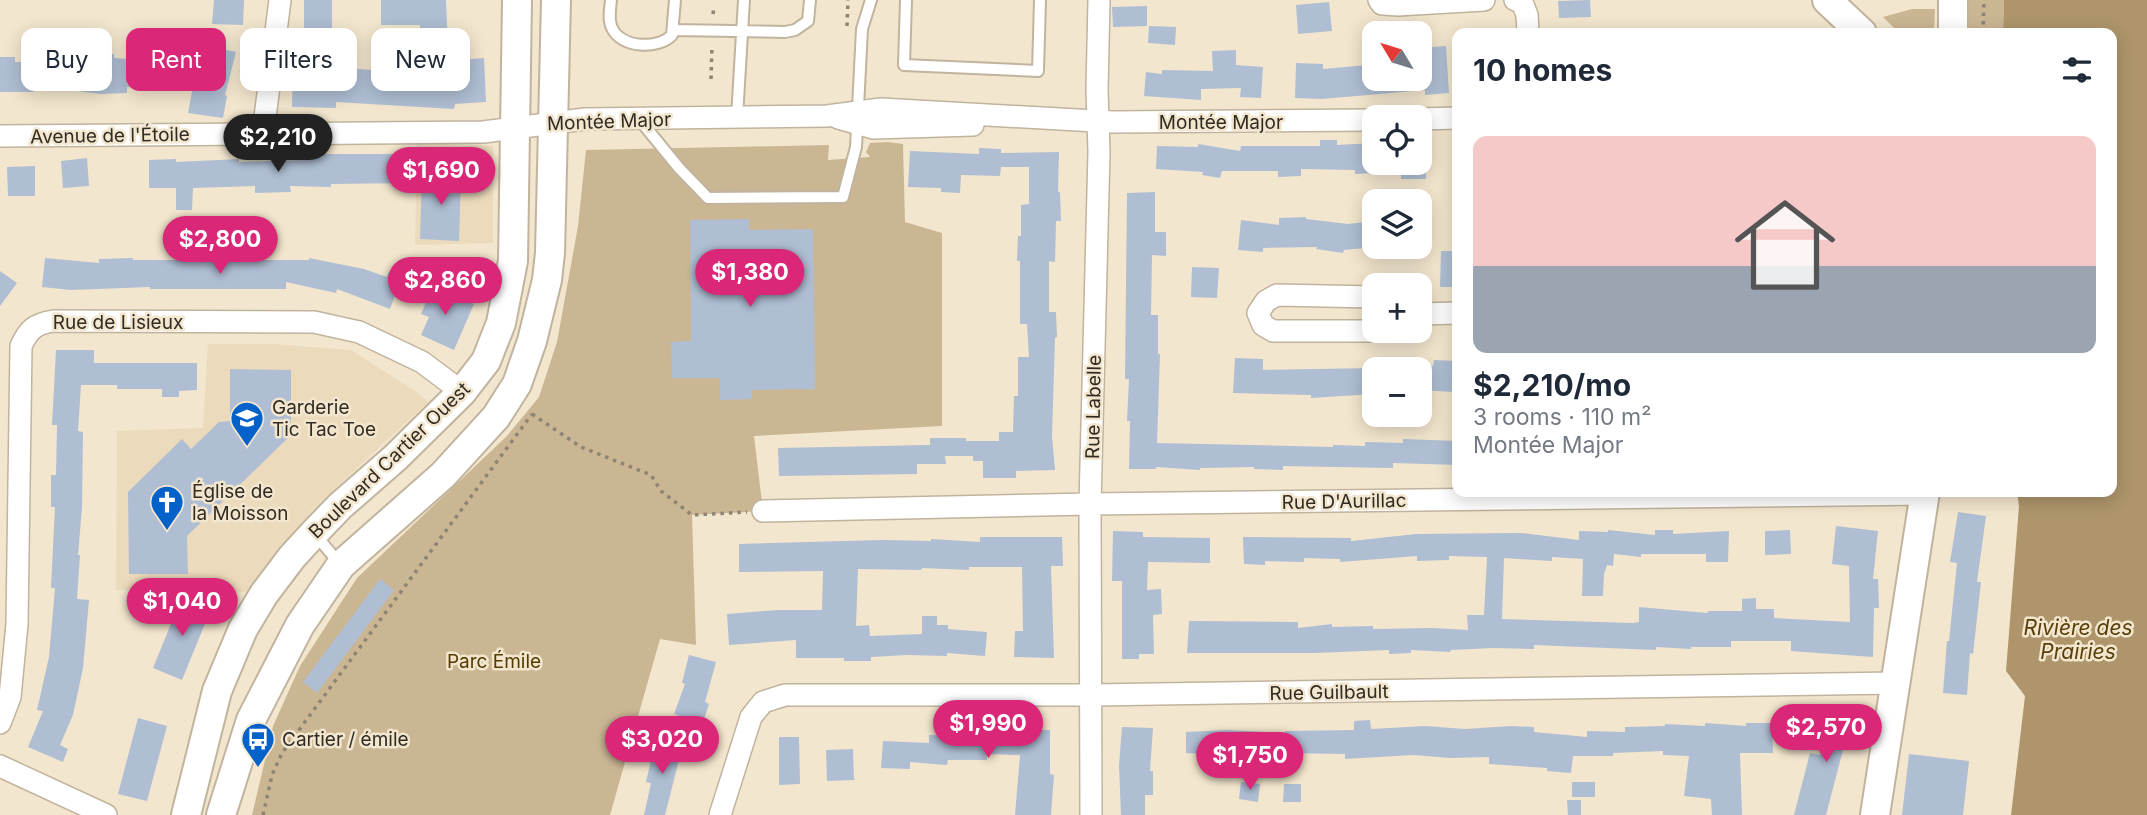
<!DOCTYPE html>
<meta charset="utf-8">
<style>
body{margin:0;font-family:Inter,sans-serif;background:#f6f6f7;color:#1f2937;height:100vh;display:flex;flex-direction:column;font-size:26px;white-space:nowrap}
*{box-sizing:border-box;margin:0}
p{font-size:23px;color:#747a83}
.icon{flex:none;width:38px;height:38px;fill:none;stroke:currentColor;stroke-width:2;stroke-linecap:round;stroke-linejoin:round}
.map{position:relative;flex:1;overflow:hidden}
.details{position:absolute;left:1452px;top:28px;width:665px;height:469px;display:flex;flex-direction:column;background:#fff;border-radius:14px;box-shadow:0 4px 18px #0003}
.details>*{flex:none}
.guide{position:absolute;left:21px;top:28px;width:665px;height:63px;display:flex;gap:14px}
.needle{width:46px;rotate:308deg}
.tools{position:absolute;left:1362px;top:21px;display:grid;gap:14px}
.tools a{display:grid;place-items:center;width:70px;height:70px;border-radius:14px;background:#fff;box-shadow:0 4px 18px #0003;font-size:35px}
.price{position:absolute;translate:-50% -60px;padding:0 16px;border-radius:24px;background:#db2777;color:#fff;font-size:23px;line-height:46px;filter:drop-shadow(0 2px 4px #0008)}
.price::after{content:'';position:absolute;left:50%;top:42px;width:21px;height:16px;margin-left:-10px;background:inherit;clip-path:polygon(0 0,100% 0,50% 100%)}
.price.on{background:#222;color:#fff}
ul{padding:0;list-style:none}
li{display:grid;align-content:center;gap:14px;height:371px;padding:0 21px}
li span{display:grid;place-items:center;height:217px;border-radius:14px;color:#555}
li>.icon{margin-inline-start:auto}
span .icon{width:126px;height:126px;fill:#fffc;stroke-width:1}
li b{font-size:30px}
h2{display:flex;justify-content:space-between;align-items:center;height:84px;padding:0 21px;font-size:30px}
.chip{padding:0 24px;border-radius:14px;background:#fff;box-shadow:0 4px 18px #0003;font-size:24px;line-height:63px}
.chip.on{background:#db2777;color:#fff}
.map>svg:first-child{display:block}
</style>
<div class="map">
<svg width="2147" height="815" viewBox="0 0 2147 815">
<rect width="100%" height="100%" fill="#f3e6ce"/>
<path fill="#ecdabc" d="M417,143L493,146V243L415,245Z
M208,344H273L351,350L417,392L428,402L312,510L251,592L116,590L117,431L203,428Z"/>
<path fill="#cbb694" d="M1953,0H2004L2003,33H1953Z
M1912,9H1935L1934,33H1899L1883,17Z
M888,142L903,144L905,222L942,233V426L754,436L763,511L692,515L696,645L660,639L610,815H252L273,726L300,666L357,578L507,436L539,397L557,342L578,226L586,150L829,145L828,160L870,157L866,152L870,143Z"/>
<path fill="#ae956b" d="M2004,0H2147V815H2011L2025,696L2006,671L2019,506L2017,492H2112V33H2003Z"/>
<path fill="#afbed3" d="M214,0H244L243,25L212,24Z
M304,0H332V62L344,65V68L460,76V60L484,58L486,102L455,104L454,109L336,102V108L292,107L293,62H304Z
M381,0H446L448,48H420V25H381Z
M1590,0L1591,17L1559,18L1558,1Z
M1329,2L1332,31L1298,34L1296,5Z
M1147,6V26L1113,27L1112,7Z
M1149,26L1176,27L1175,45L1148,43Z
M201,44L236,52L225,95L227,96L223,118L188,113Z
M1446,46L1449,93L1425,95V90L1322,99L1295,98L1296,63L1323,64V69L1367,65L1368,79H1419V48Z
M1236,50V65L1263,67L1261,98L1240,97L1241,88L1201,89V100L1144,96L1146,72L1162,74V70L1213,71L1212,51Z
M100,54H114V58L162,61L160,89L127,87V93L100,94L55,88L53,63H64V57L100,60Z
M0,57H15V62H33L34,92H0Z
M1320,140H1337V145L1374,143V173L1355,174V170L1301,169V176L1278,177V171H1222L1220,178L1202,175L1203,172L1156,169L1157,146L1198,147V144L1240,151L1241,146H1320Z
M979,148L1001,149V153L1059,152L1058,192H1060L1061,221H1056L1055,262L1049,261V312H1056L1057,337L1055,338L1052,436L1055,470L1016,471V478H983V461H973V456H945L946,464H917V474L779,476L778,448L930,445V438H966V441H999V432H1013L1014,396H1018V357H1029L1027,324H1020V261H1017L1018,236H1021V205L1029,204V167H1001L1000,176L961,175L960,193L941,192V188L908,187L910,151L979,154Z
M309,154H411V183L331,184V187L290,186L291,192L255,193V186L193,188L192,210H176V188H149V160L176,159V162L239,159V162L309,160Z
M87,158L89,186L63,188L61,161Z
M1401,163H1426V179H1401Z
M35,166V196H8L7,167Z
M422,174L461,175L459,241L420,239Z
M1155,192V232H1166V256L1152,255L1151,315H1158V354H1160L1157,443L1333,447V445L1365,446V442L1403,443V439L1458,441V465L1393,463V468L1283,466V470L1254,469V467L1200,468V470L1156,467V469H1129L1130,421H1127L1129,379H1125L1127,193Z
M1306,217V219L1348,224L1374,221V247L1344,250L1343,253L1316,249L1317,247L1263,248V252L1238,250L1241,220L1279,225V218Z
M749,219V230L813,229L815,389L752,390V399L720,400V378H672L671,342L691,341L690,220Z
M1441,251H1458V287H1440Z
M45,258L99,263V259L133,258V260H309V258L364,269L387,277L389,272L402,276L390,309L337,289L336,293L286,282V289H150V287L71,290L42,287Z
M1192,267L1219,268L1217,298L1191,297Z
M0,271L17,283L0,306Z
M433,286L474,304L454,350L421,335L429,317L421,314Z
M56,350H94V363H197V390L179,391V397H162V389H117V385H81L78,431L83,432L82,508L78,555H80L77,599L89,600L83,668L73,715L60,745L68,749L63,762L28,747L43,711L37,710L49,657L55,588H51L55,507H51V475H56L57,425H52Z
M1235,358L1263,359V370L1374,368V394L1311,398V395L1233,393Z
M1434,360L1458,361V387H1455L1454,392L1419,390V366H1433Z
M230,369L291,370V435L187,536L188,574H129L128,492L182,439L191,449L219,422L230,421Z
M1958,512L1986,516L1977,582H1981L1973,654L1970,653L1967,695L1943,693L1947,641H1949L1957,563L1950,562Z
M1836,526L1878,531L1873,579H1878L1879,608H1874L1873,657L1791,651V641H1731V647H1691V649L1656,647V650L1534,645V649L1493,648L1451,650L1450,652L1411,650V653L1389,654V650L1314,653H1187L1189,621L1298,622V628L1332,624V627L1373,626V629L1433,628L1468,630L1467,615H1484L1487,557L1449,556V560L1417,561V556L1340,562V559L1304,558V562L1265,561V565L1244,564L1243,537L1351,538V541L1416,534L1521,533L1579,540V531L1608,532V530L1655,535V530H1673V534L1729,531L1728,562H1706V554H1641V557L1614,554L1613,566L1607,565L1604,574L1603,596H1582L1583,559L1552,557V561L1504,558L1502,619L1633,623L1639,622V607L1708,613V611H1742V599L1756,598V609H1774V618L1850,622L1849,566L1832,564Z
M1790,530L1791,554L1765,555V531Z
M1113,531L1143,532V537L1210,538V563L1148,562L1147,590L1161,589L1162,614L1153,615L1154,654H1139V659H1122V581H1112Z
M980,537H1062L1063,566H1051L1054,658L1014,657L1015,631H1023L1022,567H969V570L922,568L921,570L858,569L856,626L869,625L870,636L922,634V616H937V625H948V629L987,632L985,656L947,653V656L907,655L871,657V661H844V658H796V640L729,645L727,614L778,610H822L823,571L739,572V544L883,540L931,541V539L980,542Z
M380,579L394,590L317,693L303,682Z
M182,597L211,609L182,680L153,668Z
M689,655L716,662L705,702L709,704L700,731L686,726L688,719L674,714L685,684L682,683Z
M1824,714L1860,717L1857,747L1844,746L1826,815H1794L1810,753L1820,755Z
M138,718L167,726L147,801L118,794Z
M1370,720L1371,729L1425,726L1465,729L1511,726L1534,727V732L1587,737V731L1625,732V727L1665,726V724L1705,726V723L1746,726V723H1772L1773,753H1740L1742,815H1712L1711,799L1684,796L1689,756L1663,755V751L1613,753V756H1573L1571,773L1547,771V768L1489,764V757L1450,758L1413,755L1345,759V754L1284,753L1285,731L1354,730V721Z
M1122,727L1153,728L1150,771H1153V795H1145V815H1121L1119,765Z
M1011,729L1050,730V774L1054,775L1051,815H1015L1020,755L987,754V760H948L947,765L910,762V769L881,768L883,741L929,743V735L961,736V733L1011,732Z
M1227,730L1267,732L1264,757L1186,753V732Z
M779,737H799L800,784L779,785Z
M656,738L683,744L665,815H644L651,783L646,782Z
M853,749L854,780L827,781L826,750Z
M1909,754L1969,761L1963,815H1902Z
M1241,782L1260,784L1258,802L1239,799Z
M1572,782H1595V797H1572Z
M1284,784H1301V802H1283Z
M1567,800H1581V815H1568Z"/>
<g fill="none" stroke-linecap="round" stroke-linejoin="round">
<defs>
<path id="lane" d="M611,0C610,9 608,20 612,28C621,48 658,50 672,35L675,0
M906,0L904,65L1038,71L1040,0
M674,30L785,32L795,30L808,21L810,0
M737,117L744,0
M639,119L679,168L708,198L843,197L856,147L862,29L871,0
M314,533L339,563"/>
<path id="street" d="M1379,0L1382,4L1398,5L1484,0
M1515,0L1522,2L1527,15L1528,33
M838,118L873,128L973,125
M1419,119L1458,118
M263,133L280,0
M0,136L483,132L585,119L827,116L881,109L1113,122L1374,120
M1374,297L1277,295L1266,301L1258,313L1263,325L1273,331H1383
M1419,314L1458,313
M763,511L1090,504L1925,494
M0,723L10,697L17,624L21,346C29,329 35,324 53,321L314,322L359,332L422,362L462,392
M0,766L106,815
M720,815L751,717L763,702L785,695H1092L1896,683
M1091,815L1090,504L1099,152L1097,90L1099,0"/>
<path id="secondary" d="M1827,0L1862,33
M1953,33V0
M186,815L217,691L243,629L264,594L292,557L314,533L340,506L395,458L462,392L486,361L501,323L513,261L517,0
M221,815L251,720L300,625L341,565L443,475L496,417L517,384L532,341L547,280L550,253L556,0
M1875,815L1925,492"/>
</defs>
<use href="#lane" stroke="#c1b39d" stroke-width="14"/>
<use href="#street" stroke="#c1b39d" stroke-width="24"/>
<use href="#secondary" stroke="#c1b39d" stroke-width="32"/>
<path stroke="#8d8474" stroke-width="3.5" stroke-dasharray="3.5 5" stroke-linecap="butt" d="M713,14L714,7
M847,26L848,0
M1983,33L1984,0
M711,79L712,45
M532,414L581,447L651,475L661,491L692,515L747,512
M263,815L272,775L282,753L532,414"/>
<use href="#lane" stroke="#fff" stroke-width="10"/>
<use href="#street" stroke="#fff" stroke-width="21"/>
<use href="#secondary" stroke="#fff" stroke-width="28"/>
</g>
<defs>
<symbol id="school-pin" viewBox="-11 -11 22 30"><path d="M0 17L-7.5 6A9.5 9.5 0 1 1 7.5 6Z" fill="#0361ca" stroke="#f3e6ce"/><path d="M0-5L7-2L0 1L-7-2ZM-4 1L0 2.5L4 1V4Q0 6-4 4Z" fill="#fff"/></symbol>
<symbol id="church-pin" viewBox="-11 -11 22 30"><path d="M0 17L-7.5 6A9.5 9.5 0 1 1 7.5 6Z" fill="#0361ca" stroke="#f3e6ce"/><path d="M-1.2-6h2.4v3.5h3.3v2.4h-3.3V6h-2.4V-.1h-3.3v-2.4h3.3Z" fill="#fff"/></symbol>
<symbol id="bus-pin" viewBox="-11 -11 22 30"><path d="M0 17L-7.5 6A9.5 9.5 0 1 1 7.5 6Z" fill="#0361ca" stroke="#f3e6ce"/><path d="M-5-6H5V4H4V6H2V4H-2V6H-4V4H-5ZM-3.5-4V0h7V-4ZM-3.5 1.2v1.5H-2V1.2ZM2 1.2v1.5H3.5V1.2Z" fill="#fff"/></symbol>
</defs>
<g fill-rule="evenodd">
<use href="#school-pin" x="228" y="399" width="38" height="52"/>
<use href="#church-pin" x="148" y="483" width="38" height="52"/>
<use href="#bus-pin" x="239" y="720" width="38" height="52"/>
</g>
<g text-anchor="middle" stroke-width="5" stroke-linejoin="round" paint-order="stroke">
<g font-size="19" fill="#312c23" stroke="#f3e6ce">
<text transform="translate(609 121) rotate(-2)" y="7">Montée Major</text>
<text x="1221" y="129">Montée Major</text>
<text transform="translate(110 135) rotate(-1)" y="7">Avenue de l'Étoile</text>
<text x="118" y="329">Rue de Lisieux</text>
<text transform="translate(1093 407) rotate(-89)" y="7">Rue Labelle</text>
<text transform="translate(389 460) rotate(-44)" y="7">Boulevard Cartier Ouest</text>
<text transform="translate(1344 501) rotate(-1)" y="7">Rue D'Aurillac</text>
<text transform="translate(1329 692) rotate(-1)" y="7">Rue Guilbault</text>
</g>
<g font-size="19" fill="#312c23" stroke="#f3e6ce" text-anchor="start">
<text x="272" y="414">Garderie<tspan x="272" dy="22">Tic Tac Toe</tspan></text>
<text x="192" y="498">Église de<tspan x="192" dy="22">la Moisson</tspan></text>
<text x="282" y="746">Cartier / émile</text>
</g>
<g font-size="19" fill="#543a01" stroke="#f3e6ce">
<text x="494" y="668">Parc Émile</text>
</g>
<g font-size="21" font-style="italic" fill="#593f07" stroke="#f3e6ce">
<text x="2078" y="635">Rivière des<tspan x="2078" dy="24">Prairies</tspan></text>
</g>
</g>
</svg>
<div class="tools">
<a><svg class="needle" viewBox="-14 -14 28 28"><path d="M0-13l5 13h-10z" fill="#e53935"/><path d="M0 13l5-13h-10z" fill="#747a83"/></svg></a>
<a><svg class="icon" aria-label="locate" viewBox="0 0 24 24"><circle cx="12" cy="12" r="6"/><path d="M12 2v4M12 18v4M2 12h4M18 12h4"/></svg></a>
<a><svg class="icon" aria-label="layers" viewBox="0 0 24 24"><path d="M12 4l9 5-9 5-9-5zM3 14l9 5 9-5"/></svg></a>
<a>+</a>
<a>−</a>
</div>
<b class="price on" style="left:278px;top:174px">$2,210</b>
<b class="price" style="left:441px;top:207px">$1,690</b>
<b class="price" style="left:220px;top:276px">$2,800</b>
<b class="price" style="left:750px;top:309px">$1,380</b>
<b class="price" style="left:445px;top:317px">$2,860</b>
<b class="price" style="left:182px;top:638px">$1,040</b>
<b class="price" style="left:988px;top:760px">$1,990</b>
<b class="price" style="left:1826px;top:764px">$2,570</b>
<b class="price" style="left:662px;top:776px">$3,020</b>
<b class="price" style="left:1250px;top:792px">$1,750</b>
<div class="guide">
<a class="chip">Buy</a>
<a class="chip on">Rent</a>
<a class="chip">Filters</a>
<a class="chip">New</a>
</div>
<section class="details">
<h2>10 homes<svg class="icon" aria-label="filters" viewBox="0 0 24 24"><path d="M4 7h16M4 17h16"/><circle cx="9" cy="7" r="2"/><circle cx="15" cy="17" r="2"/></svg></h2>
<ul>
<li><span style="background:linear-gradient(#f6c9c9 60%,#9aa5b1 0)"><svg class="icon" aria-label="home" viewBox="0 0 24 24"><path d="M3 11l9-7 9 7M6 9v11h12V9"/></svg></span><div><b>$2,210/mo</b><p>3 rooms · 110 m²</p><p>Montée Major</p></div></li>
</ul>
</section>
</div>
